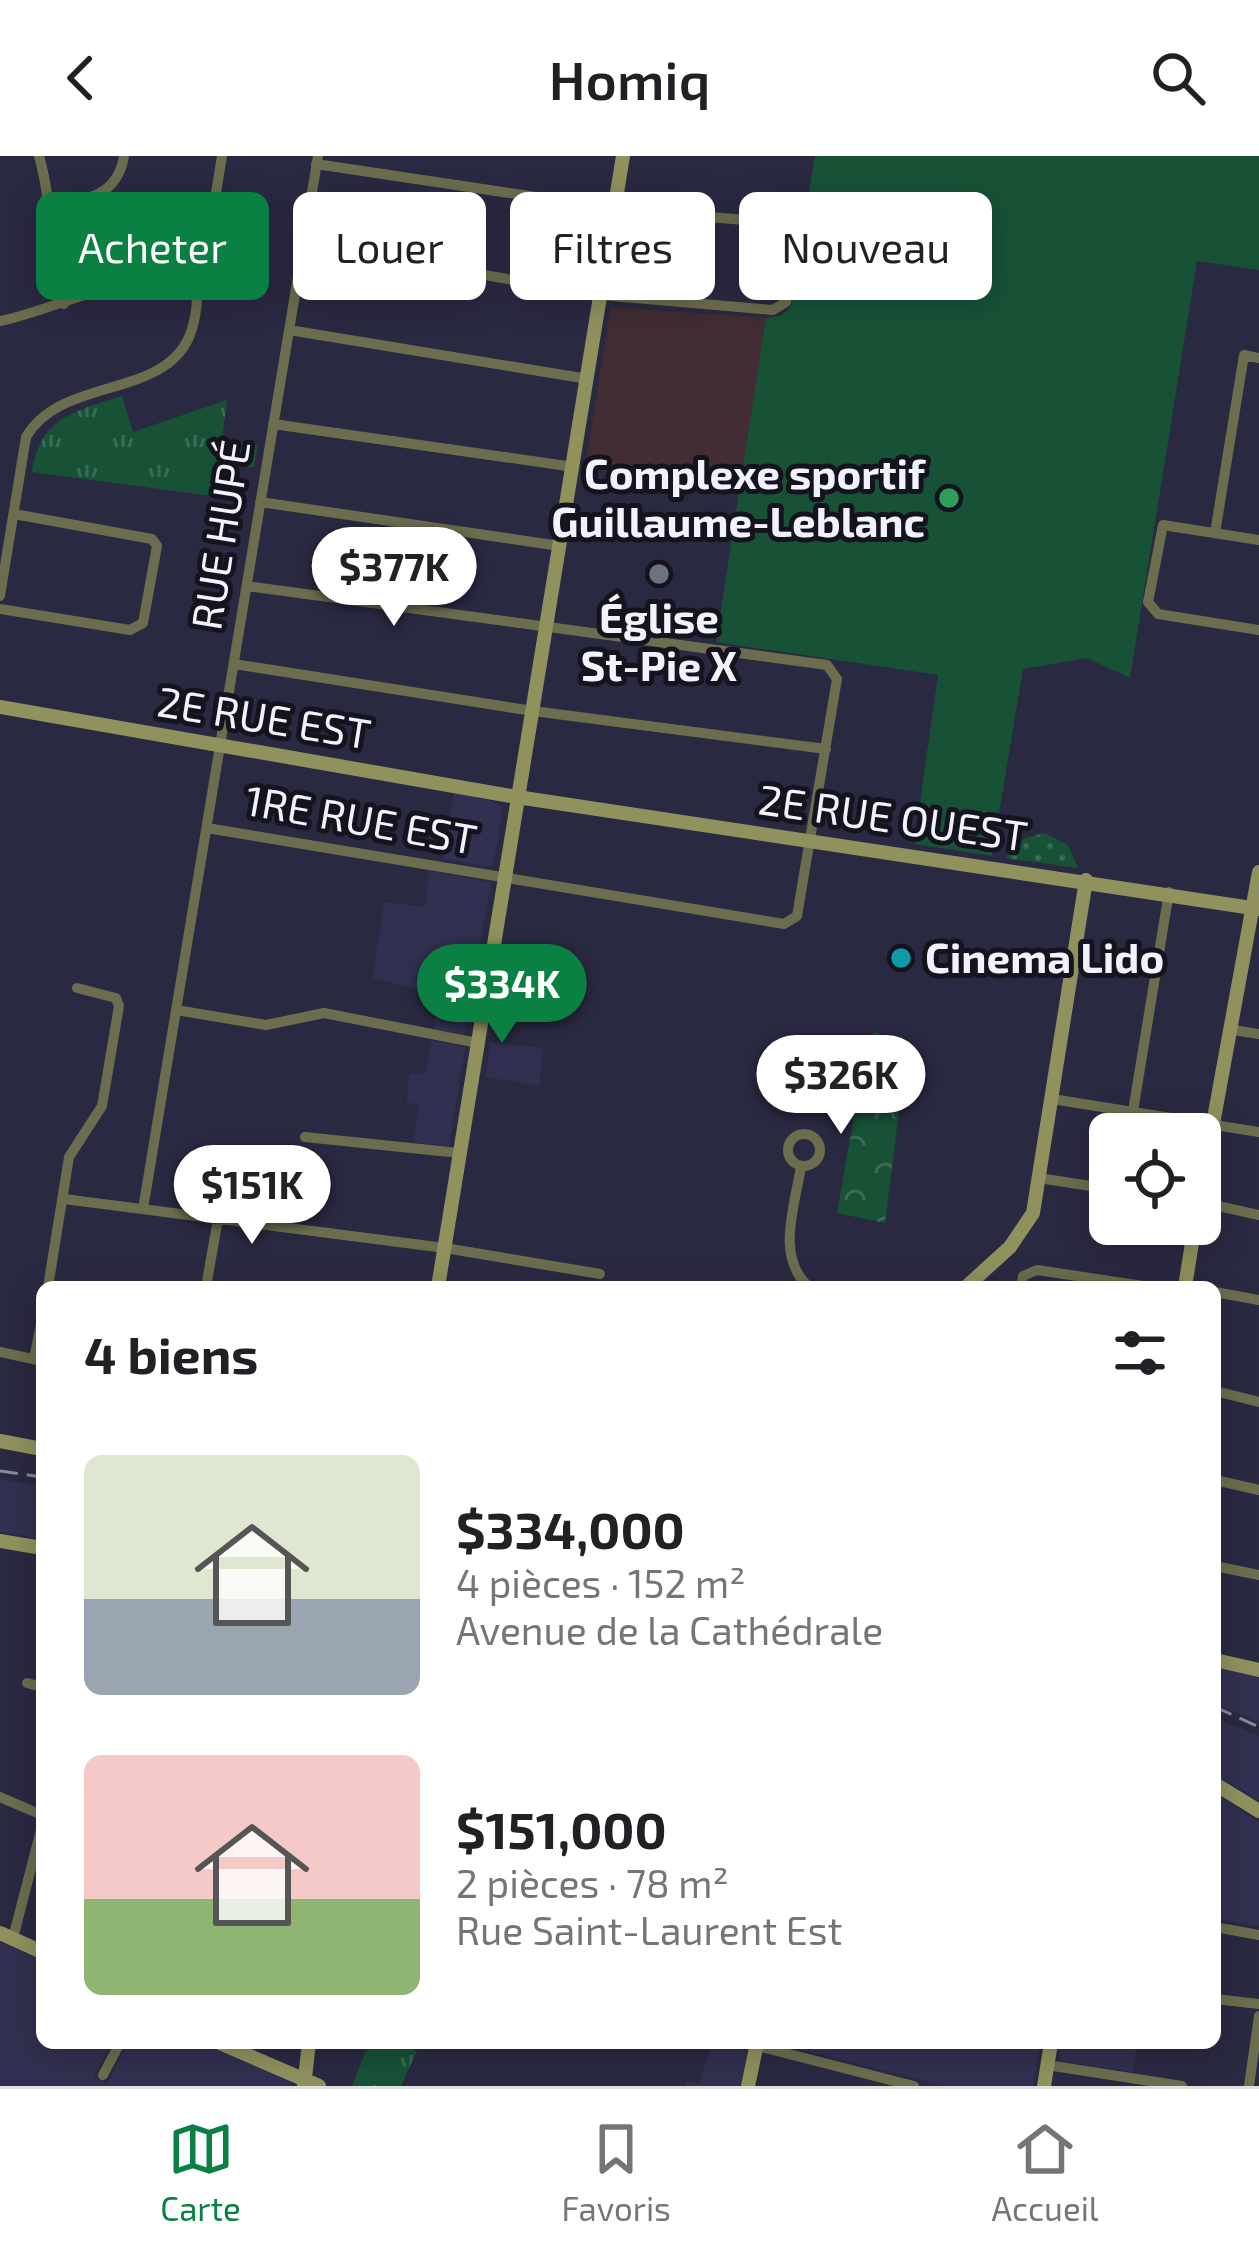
<!DOCTYPE html>
<html lang="fr">
<meta charset="utf-8">
<style>
body{margin:0;font-family:"Exo 2",sans-serif;background:#f6f6f6;color:#202124;height:100vh;display:flex;flex-direction:column;font-size:45px;white-space:nowrap}
*{box-sizing:border-box;margin:0}
p{font-size:39px;color:#757577}
.icon{flex:none;width:66px;height:66px;fill:none;stroke:currentColor;stroke-width:2;stroke-linecap:round;stroke-linejoin:round}
.map{position:relative;flex:1;overflow:hidden}
.side{position:absolute;left:36px;top:1125px;width:1185px;height:768px;display:flex;flex-direction:column;background:#fff;border-radius:18px;box-shadow:0 6px 30px #0003}
.side>*{flex:none}
.top-card{position:absolute;left:36px;top:36px;width:1188px;height:108px;display:flex;gap:24px}
.buttons{position:absolute;left:1089px;top:957px;display:grid;gap:24px}
.buttons a{display:grid;place-items:center;width:132px;height:132px;border-radius:18px;background:#fff;box-shadow:0 6px 30px #0003;font-size:60px}
.price{position:absolute;translate:-50% -102px;padding:0 27px;border-radius:42px;background:#fff;color:#222;font-size:39px;line-height:78px;filter:drop-shadow(0 3px 6px #0008)}
.price::after{content:'';position:absolute;left:50%;top:72px;width:36px;height:27px;margin-left:-18px;background:inherit;clip-path:polygon(0 0,100% 0,50% 100%)}
.price.on{background:#0b8043;color:#fff}
ul{padding:0;list-style:none}
li{display:flex;align-items:center;gap:36px;height:300px;padding:0 48px}
li span{display:grid;place-items:center;flex:none;width:336px;height:240px;border-radius:18px;color:#555}
li>.icon{margin-inline-start:auto}
span .icon{width:144px;height:144px;fill:#fffc;stroke-width:1}
li b{font-size:51px}
h2{display:flex;justify-content:space-between;align-items:center;height:144px;padding:0 48px;font-size:51px}
.chip{padding:0 42px;border-radius:18px;background:#fff;box-shadow:0 6px 30px #0003;font-size:42px;line-height:108px}
.chip.on{background:#0b8043;color:#fff}
header{display:flex;justify-content:space-between;align-items:center;height:156px;padding:0 48px;background:#fff;font-size:54px;font-weight:600}
.tabs{display:flex;justify-content:space-around;align-items:center;height:168px;border-top:3px solid #e0e0e0;background:#fff;font-size:33px;color:#757577}
.tabs a{display:grid;justify-items:center;gap:6px}
.tabs .on{color:#0b8043}
.map>svg:first-child{display:block}
</style>
<header><svg class="icon" aria-label="back" viewBox="0 0 24 24"><path d="M15 5l-7 7 7 7"/></svg>Homiq<svg class="icon" aria-label="search" viewBox="0 0 24 24"><circle cx="10" cy="10" r="6"/><path d="M15 15l6 6"/></svg></header>
<div class="map">
<svg width="1259" height="1930" viewBox="0 0 1259 1930">
<defs>
<pattern id="grass-dots" width="8" height="8" patternUnits="userSpaceOnUse" patternTransform="scale(3)"><rect width="8" height="8" fill="#175237"/><path d="M2 2h.1M6 6h.1" fill="none" stroke="#396b55" stroke-width="1.8" stroke-linecap="round"/></pattern>
<pattern id="forest-crowns" width="20" height="18" patternUnits="userSpaceOnUse" patternTransform="scale(3)"><rect width="20" height="18" fill="#175237"/><path d="M2 6a3 3 0 1 1 6 0M12 15a3 3 0 1 1 6 0" fill="none" stroke="#396b55"/></pattern>
<pattern id="park-tufts" width="24" height="20" patternUnits="userSpaceOnUse" patternTransform="scale(3)"><rect width="24" height="20" fill="#175237"/><path d="M3 7l-1-3M5 7V3M7 7l1-3M15 17l-1-3M17 17v-4M19 17l1-3" fill="none" stroke="#396b55"/></pattern>
</defs>
<rect width="100%" height="100%" fill="#2a2942"/>
<path fill="#323050" d="M454,635L480,639L503,651L493,711L443,703Z
M429,715L491,726L464,878L434,873L438,839L373,822L384,746L425,751Z
M432,885L465,891L449,990L414,986L419,949L407,946L409,917L425,918Z
M490,886L543,892L539,930L486,921Z
M0,1323L42,1330L37,1382L0,1376Z
M1215,1499L1259,1511V1566L1215,1548Z
M1215,1562L1259,1580V1644L1215,1619Z
M1215,1638L1259,1666V1770L1215,1763Z
M0,1786L42,1804V1887H112L94,1920L107,1928L128,1887H206L286,1919L292,1930H0Z
M712,1887L747,1895L740,1930H685L687,1925L699,1928Z
M774,1887H1040L1033,1930H945Z
M1058,1887H1137L1133,1916L1060,1905Z"/>
<path fill="#412d33" d="M611,151L766,162L742,334L585,310Z"/>
<path fill="url(#grass-dots)" d="M1045,677L1068,689L1078,712L1005,702L1025,682Z"/>
<path fill="url(#forest-crowns)" d="M875,875L894,890L904,915L885,1067L837,1057L860,927L829,924L833,899L869,903Z"/>
<path fill="url(#park-tufts)" d="M122,240L133,276L227,244L222,284L258,289L254,311L216,308L212,340L32,316C40,262 74,255 122,240Z
M369,1887H398L417,1895L401,1930H352Z"/>
<path fill="#175237" d="M815,0H1259V114L1197,105L1130,522L1087,502L1023,513L992,700L914,688L938,519L716,486L766,162L782,159L791,150Z"/>
<g fill="none" stroke-linecap="round" stroke-linejoin="round">
<path stroke="#6c6d4e" stroke-width="10" d="M39,0C53,50 51,98 64,148
M53,49C88,44 118,39 124,0
M303,88L601,139L773,154L786,146L797,76L792,68L616,53L316,8
M192,128L203,117L222,0
M0,165C61,153 130,110 192,128
M289,174L588,223
M273,268L574,311
M260,346L560,390
M1215,377L1244,199L1259,202
M1259,384L1163,369L1148,446L1158,458L1259,474
M0,440L26,281C64,216 178,247 194,165C197,151 199,141 192,128
M0,453L130,474L143,467L157,390L152,383L14,358
M234,508L533,555L826,593
M207,672L784,768L797,760L837,523L827,509L247,430
M176,854L266,869L324,857L478,887
M1233,874L1259,878
M1052,943L1259,976
M1133,955L1169,736
M788 994a16 16 0 1 1 32 0a16 16 0 1 1-32 0Z
M305,981L459,997
M801,1010C795,1050 775,1101 809,1131
M1039,1022L1110,1033
M64,1043L445,1092L600,1118
M1200,1046L1259,1059
M143,1053L318,0
M48,1131L69,1001L102,950L119,850L116,842L77,832
M206,1131L218,1063
M1021,1131L1023,1120L1037,1114L1150,1131
M1215,1136L1259,1144
M0,1196L42,1205
M34,1203L42,1163
M1215,1235L1259,1246
M1215,1324L1259,1334
M1215,1410L1259,1419
M27,1527L42,1531
M0,1641L42,1659
M1215,1771L1259,1779
M13,1782L42,1670
M1215,1843L1259,1848
M746,1887L914,1930
M1047,1909L1182,1930
M103,1919L120,1887
M1249,1930L1259,1860"/>
<path stroke="#91915e" stroke-width="14" d="M0,551L517,641L1259,753
M1200,1039L1259,716
M438,1131L623,0
M966,1131L1010,1091L1033,1057L1086,724
M1185,1131L1195,1068
M0,1285L42,1293
M0,1385L42,1392
M1215,1504L1259,1514
M1215,1628L1259,1655
M0,1777L42,1796
M220,1887L319,1930
M304,1930L309,1887
M748,1930L757,1887
M1044,1930L1051,1887"/>
<path stroke="#88889b" stroke-width="3" stroke-dasharray="18 9" stroke-linecap="butt" d="M0,1315L42,1321
M1215,1551L1259,1571"/>
</g>
<circle fill="#2e9e5b" stroke="#14131e" stroke-width="4.5" cx="949" cy="342" r="12"/>
<circle fill="#6b7280" stroke="#14131e" stroke-width="4.5" cx="659" cy="418" r="12"/>
<circle fill="#0f9aa8" stroke="#14131e" stroke-width="4.5" cx="901" cy="802" r="12"/>
<g text-anchor="middle" stroke-width="10" stroke-linejoin="round" paint-order="stroke">
<g font-size="42" font-weight="bold" fill="#f2f2ff" stroke="#14131e" text-anchor="end">
<text x="925" y="333">Complexe sportif<tspan x="925" dy="48">Guillaume-Leblanc</tspan></text>
<text x="659" y="477" text-anchor="middle">Église<tspan x="659" dy="48">St-Pie X</tspan></text>
<text x="925" y="817" text-anchor="start">Cinema Lido</text>
</g>
<g font-size="42" fill="#f2f2ff" stroke="#14131e">
<text transform="translate(221 379) rotate(-81)" y="15">RUE HUPÉ</text>
<text transform="translate(264 562) rotate(9)" y="15">2E RUE EST</text>
<text transform="translate(893 662) rotate(8)" y="15">2E RUE OUEST</text>
<text transform="translate(361 664) rotate(10)" y="15">1RE RUE EST</text>
</g>
</g>
</svg>
<div class="buttons">
<a><svg class="icon" aria-label="locate" viewBox="0 0 24 24"><circle cx="12" cy="12" r="6"/><path d="M12 2v4M12 18v4M2 12h4M18 12h4"/></svg></a>
</div>
<b class="price" style="left:394px;top:473px">$377K</b>
<b class="price on" style="left:502px;top:890px">$334K</b>
<b class="price" style="left:841px;top:981px">$326K</b>
<b class="price" style="left:252px;top:1091px">$151K</b>
<div class="top-card">
<a class="chip on">Acheter</a>
<a class="chip">Louer</a>
<a class="chip">Filtres</a>
<a class="chip">Nouveau</a>
</div>
<section class="side">
<h2>4 biens<svg class="icon" aria-label="filters" viewBox="0 0 24 24"><path d="M4 7h16M4 17h16"/><circle cx="9" cy="7" r="2"/><circle cx="15" cy="17" r="2"/></svg></h2>
<ul>
<li><span style="background:linear-gradient(#dfe7d0 60%,#9aa5b1 0)"><svg class="icon" aria-label="home" viewBox="0 0 24 24"><path d="M3 11l9-7 9 7M6 9v11h12V9"/></svg></span><div><b>$334,000</b><p>4 pièces · 152 m²</p><p>Avenue de la Cathédrale</p></div></li>
<li><span style="background:linear-gradient(#f6c9c9 60%,#8fb573 0)"><svg class="icon" aria-label="home" viewBox="0 0 24 24"><path d="M3 11l9-7 9 7M6 9v11h12V9"/></svg></span><div><b>$151,000</b><p>2 pièces · 78 m²</p><p>Rue Saint-Laurent Est</p></div></li>
</ul>
</section>
</div>
<nav class="tabs">
<a class="on"><svg class="icon" aria-label="map" viewBox="0 0 24 24"><path d="M3 6l6-2 6 2 6-2v14l-6 2-6-2-6 2zM9 4v14M15 6v14"/></svg>Carte</a>
<a><svg class="icon" aria-label="saved" viewBox="0 0 24 24"><path d="M7 4h10v16l-5-4-5 4z"/></svg>Favoris</a>
<a><svg class="icon" aria-label="home" viewBox="0 0 24 24"><path d="M3 11l9-7 9 7M6 9v11h12V9"/></svg>Accueil</a>
</nav>
